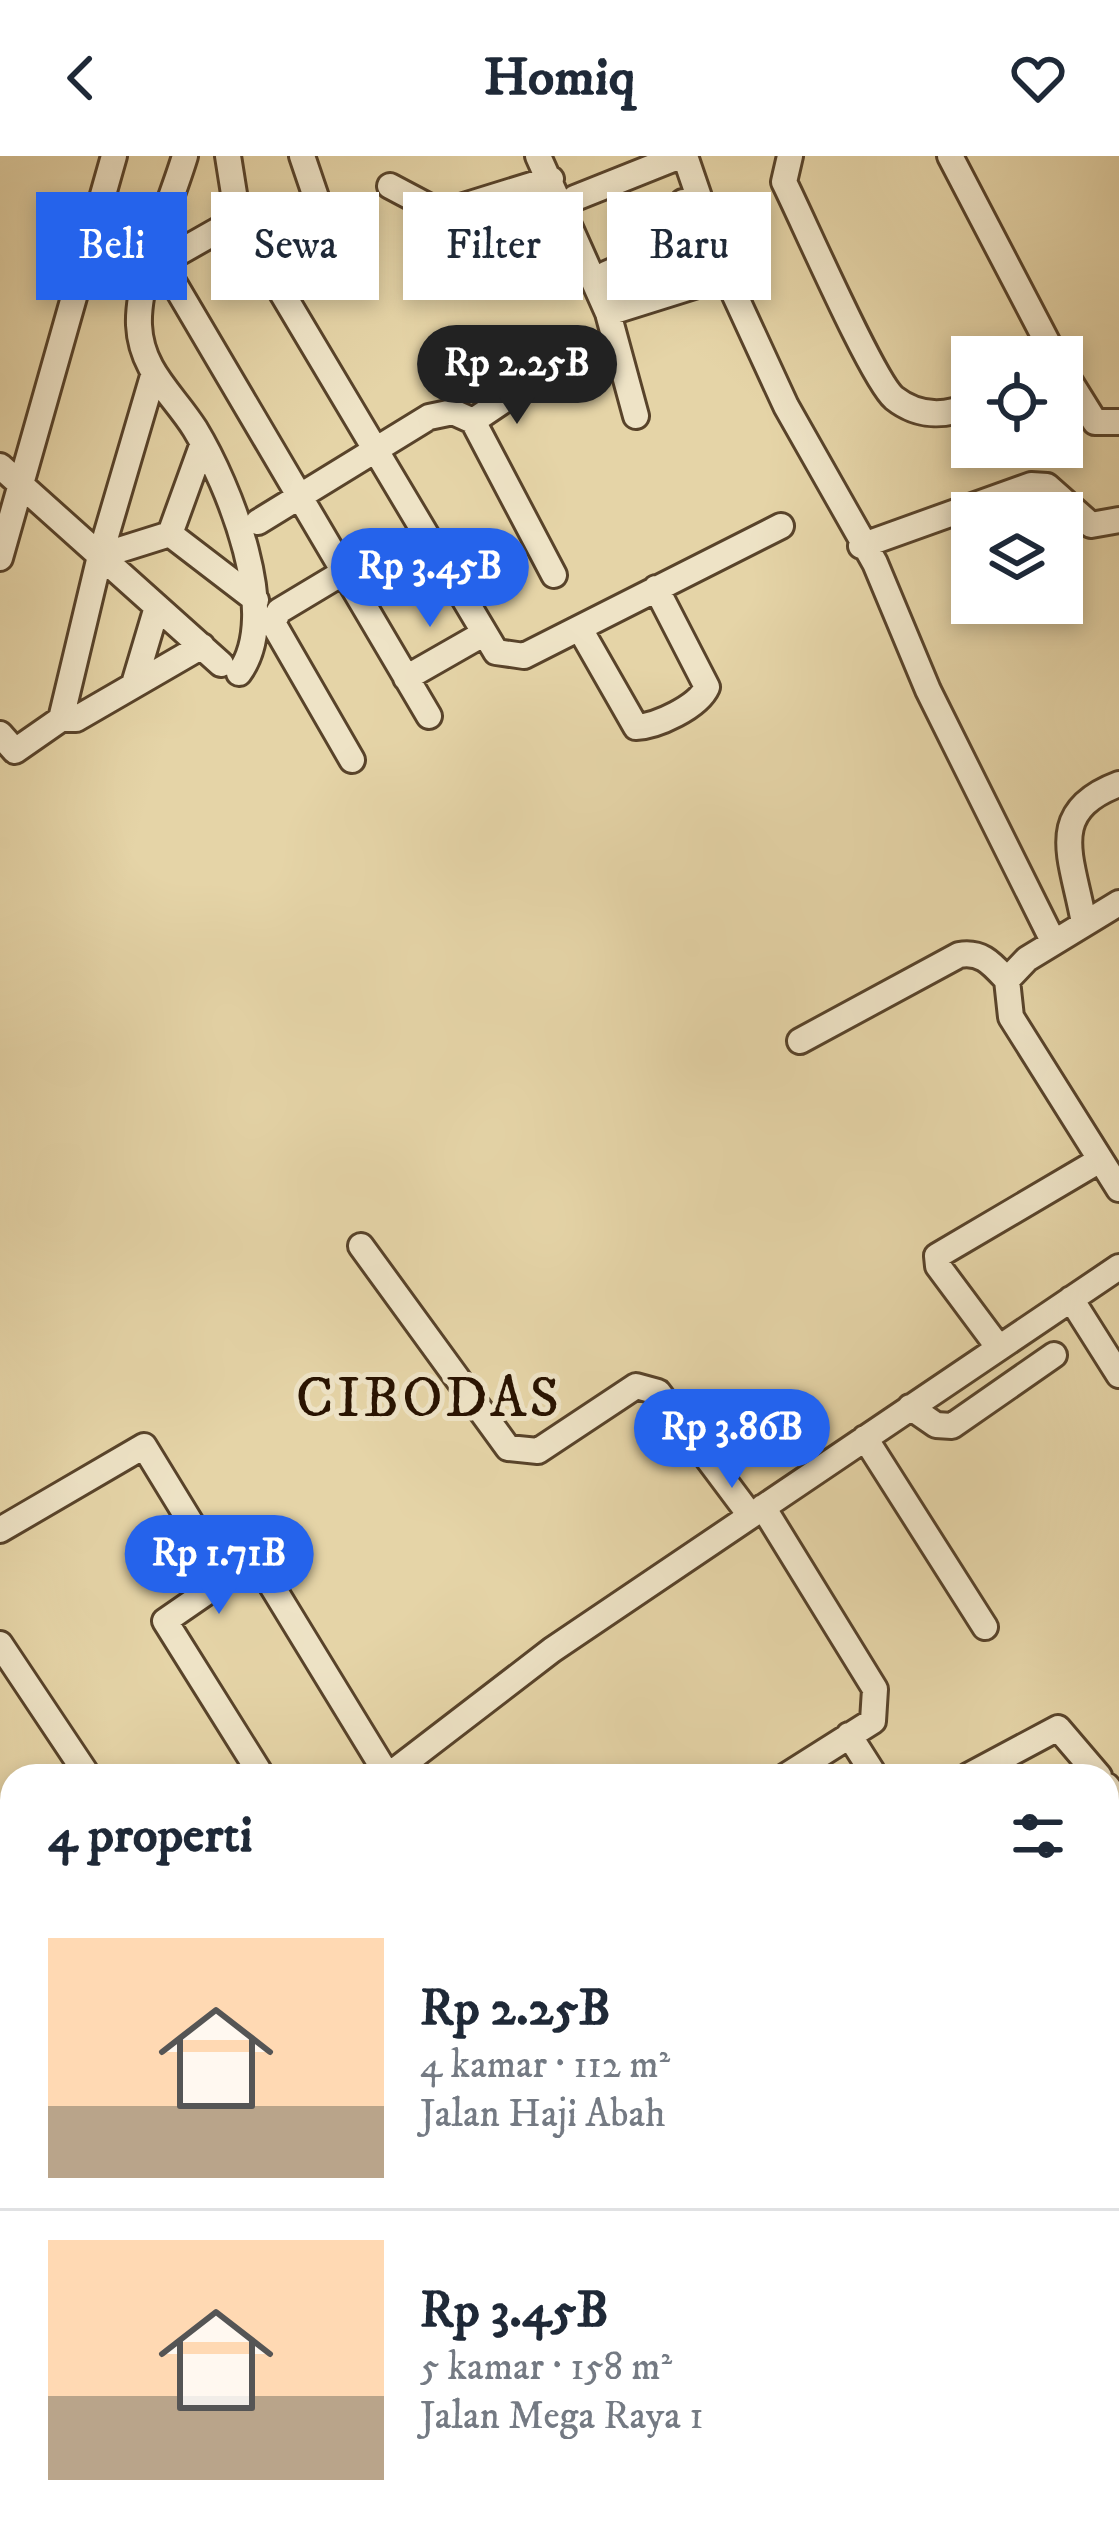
<!DOCTYPE html>
<html lang="id">
<meta charset="utf-8">
<style>
body{margin:0;font-family:"IM FELL DW Pica",serif;background:#f2f2f3;color:#1f2937;height:100vh;display:flex;flex-direction:column;font-size:45px;white-space:nowrap}
*{box-sizing:border-box;margin:0}
p{font-size:39px;color:#747a83}
.icon{flex:none;width:66px;height:66px;fill:none;stroke:currentColor;stroke-width:2;stroke-linecap:round;stroke-linejoin:round}
.map{position:relative;flex:1;overflow:hidden}
.panel{position:absolute;left:0px;top:1608px;width:1119px;height:768px;display:flex;flex-direction:column;background:#fff;border-radius:36px 36px 0 0;box-shadow:0 6px 18px #0003}
.panel>*{flex:none}
.top-card{position:absolute;left:36px;top:36px;width:1047px;height:108px;display:flex;gap:24px}
.tools{position:absolute;left:951px;top:180px;display:grid;gap:24px}
.tools a{display:grid;place-items:center;width:132px;height:132px;border-radius:0px;background:#fff;box-shadow:0 6px 18px #0003;font-size:60px}
.price{position:absolute;translate:-50% -102px;padding:0 27px;border-radius:42px;background:#2563eb;color:#fff;font-size:39px;line-height:78px;filter:drop-shadow(0 3px 6px #0008)}
.price::after{content:'';position:absolute;left:50%;top:72px;width:36px;height:27px;margin-left:-18px;background:inherit;clip-path:polygon(0 0,100% 0,50% 100%)}
.price.selected{background:#222;color:#fff}
ul{padding:0;list-style:none}
li{display:flex;align-items:center;gap:36px;height:300px;padding:0 48px}
li+li{border-top:3px solid #e0e1e3}
li span{display:grid;place-items:center;flex:none;width:336px;height:240px;border-radius:0px;color:#555}
li>.icon{margin-inline-start:auto}
span .icon{width:144px;height:144px;fill:#fffc;stroke-width:1}
li b{font-size:51px}
h2{display:flex;justify-content:space-between;align-items:center;height:144px;padding:0 48px;font-size:51px}
.tag{padding:0 42px;border-radius:0px;background:#fff;box-shadow:0 6px 18px #0003;font-size:42px;line-height:108px}
.tag.selected{background:#2563eb;color:#fff}
header{display:flex;justify-content:space-between;align-items:center;height:156px;padding:0 48px;background:#fff;font-size:54px;font-weight:800}
.map>svg:first-child{display:block}
</style>
<header><svg class="icon" aria-label="back" viewBox="0 0 24 24"><path d="M15 5l-7 7 7 7"/></svg>Homiq<svg class="icon" aria-label="heart" viewBox="0 0 24 24"><path d="M12 20l-8-8c-3-5 5-10 8-4 3-6 11-1 8 4z"/></svg></header>
<div class="map">
<svg width="1119" height="2376" viewBox="0 0 1119 2376">
<rect width="100%" height="100%" fill="#e5d4a7"/>
<filter id="stains"><feTurbulence type="fractalNoise" baseFrequency=".00167" numOctaves="4"/><feColorMatrix values="0 0 0 0 .2 0 0 0 0 .09 0 0 0 0 .02 0 0 0 .5 -.17"/></filter>
<radialGradient id="worn" r=".72"><stop offset=".6" stop-color="#630" stop-opacity="0"/><stop offset="1" stop-color="#630" stop-opacity=".3"/></radialGradient>
<g fill="none" stroke-linecap="round" stroke-linejoin="round">
<defs>
<path id="minor" d="M185,0C171,47 137,121 139,169C141,215 173,238 195,273C229,329 282,459 239,517
M228,0L238,63L496,496L524,500L781,370
M302,0L319,50
M538,0L608,157L636,260
M685,0L726,120L786,250L875,407L928,534L1053,785
M790,0L784,26C803,64 872,223 894,242C918,261 945,261 972,249
M950,0L1055,201
M390,30L441,57L551,23
M575,42L680,0
M238,63L171,101L168,117L429,560
M606,118L690,81L683,46
M608,157L726,120
M1062,213L1095,266H1119
M473,265L528,228
M203,287L170,378L256,444
M0,310L221,508
M258,366L429,261L453,256L473,265L554,419
M861,390L1031,329L1047,330L1091,369L1119,364
M100,400L170,378
M0,402L114,0
M344,416L279,455L273,467L352,604
M580,473L636,571C657,570 698,551 707,531L656,432
M406,522L483,478
M134,528L157,451
M61,563H76L202,490
M0,578L15,595L61,563L100,400L153,220
M1119,747L1027,803L1007,824L1011,861L1119,1033
M1084,767C1073,703 1044,656 1119,628
M800,885L959,799C982,795 992,808 1007,824
M361,1090L508,1292L538,1295L636,1230L658,1236L750,1359
M1071,1143L1119,1219
M999,1192L938,1110L937,1100L1100,1004
M910,1251L936,1269L952,1270L1054,1199
M865,1282L985,1471
M763,1351L875,1533L873,1565L786,1620
M0,1374L144,1290L224,1421
M0,1488L88,1620
M849,1579L875,1620
M262,1620L165,1465L249,1407L261,1412L388,1620
M388,1620L552,1494L1119,1111
M968,1620L1058,1572L1099,1620
M1107,1630L1119,1646
M1107,1762L1119,1776
M0,1824L5,1852L0,1877
M1107,1860L1119,1851
M1107,1976L1119,1966
M1107,2099L1119,2089
M1107,2126L1119,2136
M1107,2245L1119,2264
M0,2348L12,2344
M128,2364L137,2376
M746,2364L752,2376
M870,2364L877,2376
M1071,2364L1078,2376
M386,2375L388,2376
M279,2376L282,2364
M922,2376L942,2364
M1109,2376L1119,2369"/>
</defs>
<use href="#minor" stroke="#58432a" stroke-width="30"/>
<use href="#minor" stroke="#eee3c6" stroke-width="24"/>
</g>
<g text-anchor="middle" stroke-width="10" stroke-linejoin="round" paint-order="stroke">
<g font-size="57" letter-spacing="3" fill="#291301" stroke="#eee3c6">
<text x="429" y="1260">CIBODAS</text>
</g>
</g>
<rect width="100%" height="100%" filter="url(#stains)"/>
<rect width="100%" height="100%" fill="url(#worn)"/>
</svg>
<div class="tools">
<a><svg class="icon" aria-label="locate" viewBox="0 0 24 24"><circle cx="12" cy="12" r="6"/><path d="M12 2v4M12 18v4M2 12h4M18 12h4"/></svg></a>
<a><svg class="icon" aria-label="layers" viewBox="0 0 24 24"><path d="M12 4l9 5-9 5-9-5zM3 14l9 5 9-5"/></svg></a>
</div>
<b class="price selected" style="left:517px;top:271px">Rp 2.25B</b>
<b class="price" style="left:430px;top:474px">Rp 3.45B</b>
<b class="price" style="left:732px;top:1335px">Rp 3.86B</b>
<b class="price" style="left:219px;top:1461px">Rp 1.71B</b>
<div class="top-card">
<a class="tag selected">Beli</a>
<a class="tag">Sewa</a>
<a class="tag">Filter</a>
<a class="tag">Baru</a>
</div>
<section class="panel">
<h2>4 properti<svg class="icon" aria-label="filters" viewBox="0 0 24 24"><path d="M4 7h16M4 17h16"/><circle cx="9" cy="7" r="2"/><circle cx="15" cy="17" r="2"/></svg></h2>
<ul>
<li><span style="background:linear-gradient(#ffd9b3 70%,#b9a48a 0)"><svg class="icon" aria-label="home" viewBox="0 0 24 24"><path d="M3 11l9-7 9 7M6 9v11h12V9"/></svg></span><div><b>Rp 2.25B</b><p>4 kamar · 112 m²</p><p>Jalan Haji Abah</p></div></li>
<li><span style="background:linear-gradient(#ffd9b3 65%,#b9a48a 0)"><svg class="icon" aria-label="home" viewBox="0 0 24 24"><path d="M3 11l9-7 9 7M6 9v11h12V9"/></svg></span><div><b>Rp 3.45B</b><p>5 kamar · 158 m²</p><p>Jalan Mega Raya 1</p></div></li>
</ul>
</section>
</div>
